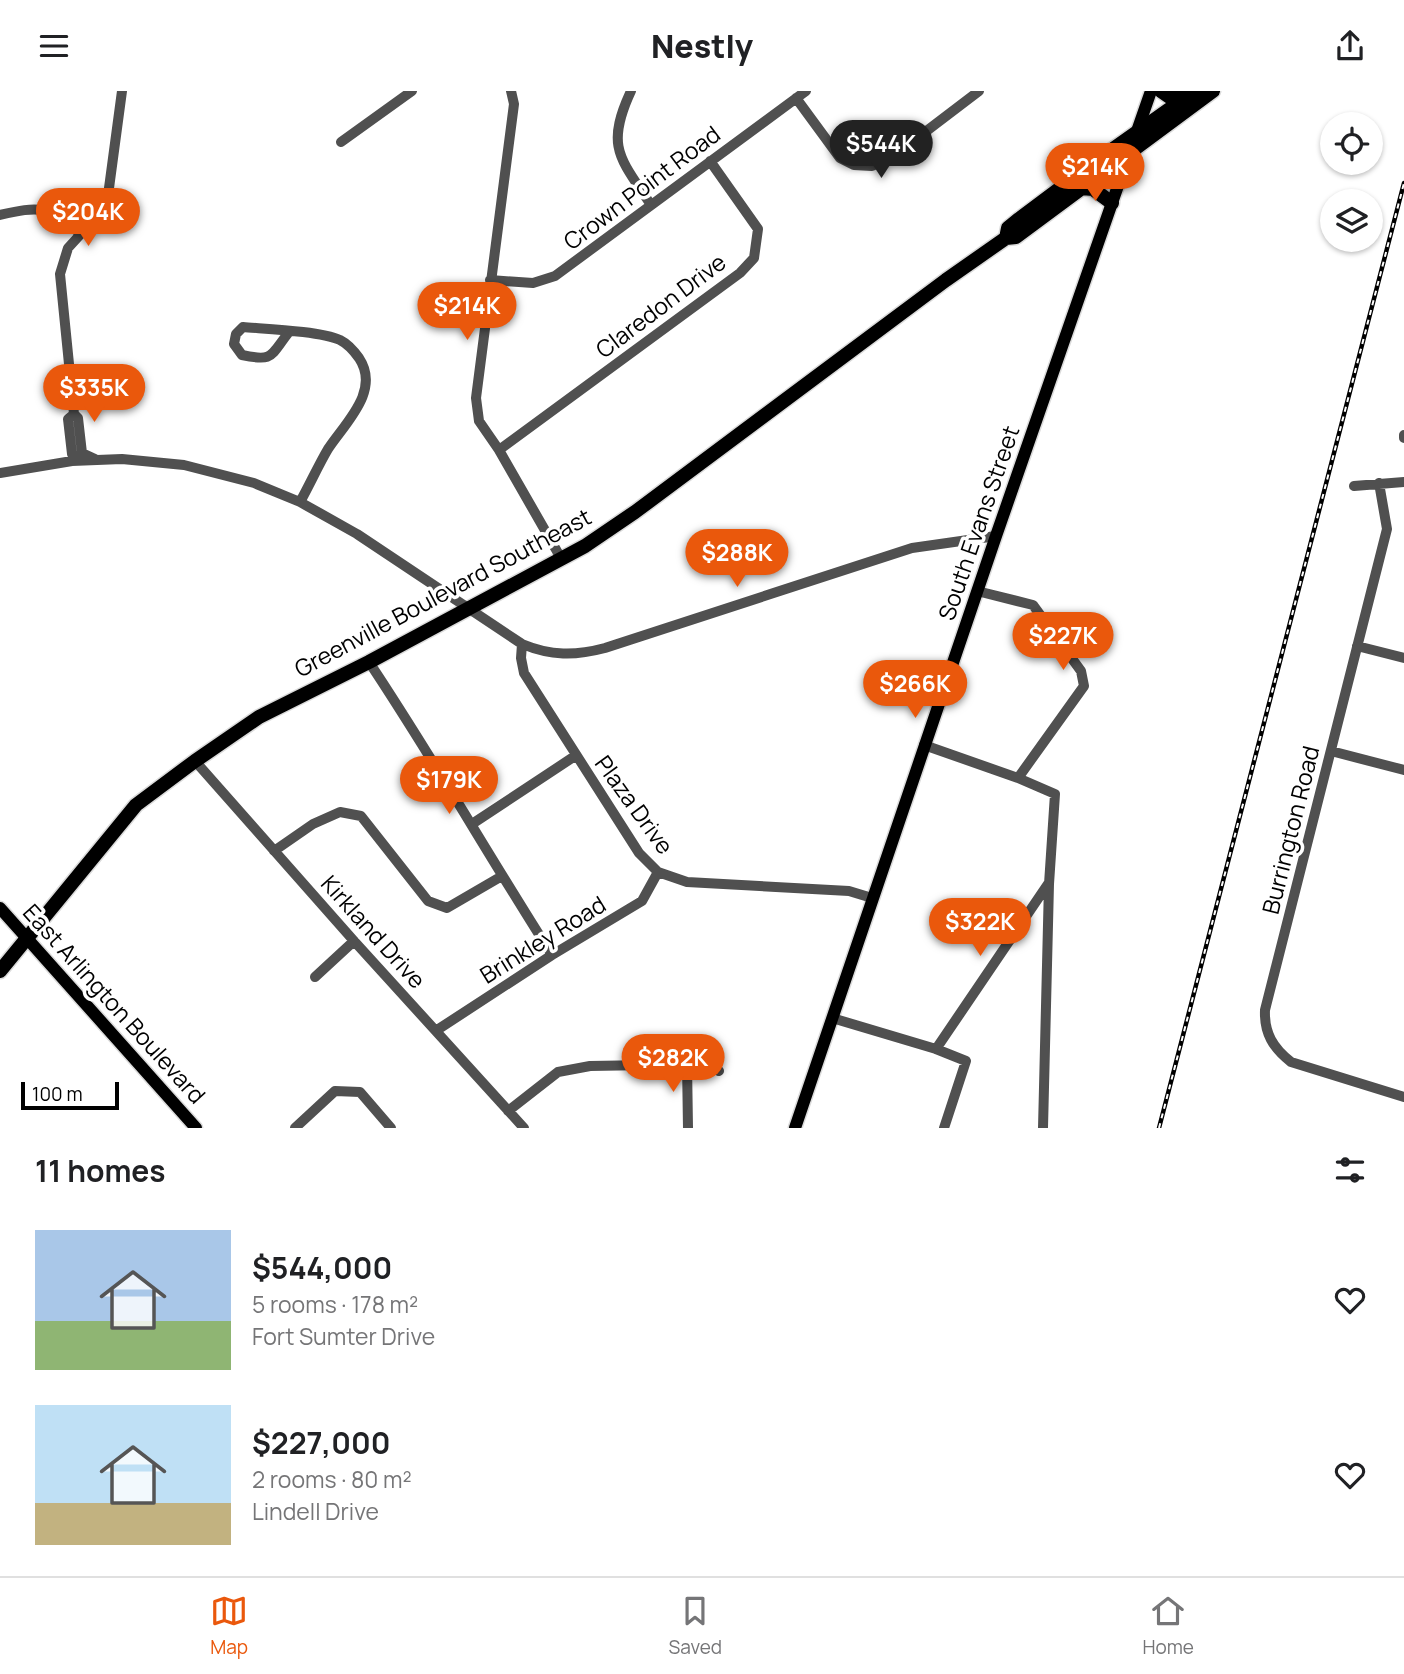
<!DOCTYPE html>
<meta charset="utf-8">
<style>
body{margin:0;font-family:Manrope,sans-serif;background:#f6f6f6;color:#202124;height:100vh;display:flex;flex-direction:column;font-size:26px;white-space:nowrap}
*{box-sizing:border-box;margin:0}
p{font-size:23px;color:#757577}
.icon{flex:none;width:38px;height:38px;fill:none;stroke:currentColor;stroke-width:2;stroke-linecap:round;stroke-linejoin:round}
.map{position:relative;height:1037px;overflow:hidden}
.sheet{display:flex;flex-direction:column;background:#fff;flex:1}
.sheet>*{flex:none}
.fabs{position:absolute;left:1320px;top:21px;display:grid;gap:14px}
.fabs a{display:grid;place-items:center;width:63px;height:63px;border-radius:50%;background:#fff;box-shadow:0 2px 5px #0004;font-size:35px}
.scale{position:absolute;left:21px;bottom:18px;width:98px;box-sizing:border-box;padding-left:7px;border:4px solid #000;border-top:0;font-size:19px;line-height:24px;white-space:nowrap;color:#000;-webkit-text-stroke:5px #fff;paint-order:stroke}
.price{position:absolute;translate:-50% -60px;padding:0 16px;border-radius:24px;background:#ea580c;color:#fff;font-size:23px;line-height:46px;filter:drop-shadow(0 2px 4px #0008)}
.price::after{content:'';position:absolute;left:50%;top:42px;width:21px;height:16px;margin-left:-10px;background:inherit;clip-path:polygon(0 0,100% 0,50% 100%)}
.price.current{background:#222;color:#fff}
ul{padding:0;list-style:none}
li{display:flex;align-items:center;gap:21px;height:175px;padding:0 35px}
li span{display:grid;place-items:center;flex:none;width:196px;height:140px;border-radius:0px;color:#555}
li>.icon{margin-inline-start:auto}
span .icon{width:84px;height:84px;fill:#fffc;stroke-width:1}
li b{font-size:30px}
h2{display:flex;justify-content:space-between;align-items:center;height:84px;padding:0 35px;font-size:30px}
header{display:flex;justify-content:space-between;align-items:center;height:91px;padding:0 35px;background:#fff;font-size:32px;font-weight:800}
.tab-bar{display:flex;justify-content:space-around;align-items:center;height:98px;border-top:2px solid #e0e0e0;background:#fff;font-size:19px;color:#757577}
.tab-bar a{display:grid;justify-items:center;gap:4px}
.tab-bar .current{color:#ea580c}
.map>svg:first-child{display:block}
</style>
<header><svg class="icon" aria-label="menu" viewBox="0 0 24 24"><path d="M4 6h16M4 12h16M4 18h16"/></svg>Nestly<svg class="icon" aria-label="share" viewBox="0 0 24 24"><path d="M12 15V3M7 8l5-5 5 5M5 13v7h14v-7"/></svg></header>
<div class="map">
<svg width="1404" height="1037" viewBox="0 0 1404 1037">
<rect width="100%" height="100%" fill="#fff"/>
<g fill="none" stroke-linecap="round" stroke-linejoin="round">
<defs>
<path id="major" d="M0,817L196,1037
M795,1037L996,445L1151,0"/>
<path id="highway" d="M1161,0L1171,7L1189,4
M1081,97L1093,98L1112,112
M1006,147L1008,137L1019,128L1099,68L1195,0
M0,880L136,714L195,670L259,626L369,571L585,455L635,421L946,189L1006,147L1016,146L1213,0"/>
</defs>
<use href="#major" stroke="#dbdbdb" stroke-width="15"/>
<use href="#highway" stroke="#dbdbdb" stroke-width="17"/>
<path stroke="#505050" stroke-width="10" d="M511,0L514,13L476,307L479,330L499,359L562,469
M631,0C605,56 620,67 651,114
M796,7L840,67L854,74L872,75L891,67L979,0
M341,51L412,0
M0,124C38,115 51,114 80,143
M490,189L533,192L555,185L806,0
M289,241C270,265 274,271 242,264L234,253L236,243L243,236C266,238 320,240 340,249C348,253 354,260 359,267C381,300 345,332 328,358C318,375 310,393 300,411
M74,323L68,328L72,363L84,366
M1404,344V347
M499,359L740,182L754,167L758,138L710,70
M95,368L82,362L78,327L74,323L60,183L68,157L100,122L107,112L122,0
M0,382L72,370L122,368L184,374L254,392L300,411L357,443L522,553C551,565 575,565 605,557L912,457L996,445
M1379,392L1387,438L1265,919C1264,942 1273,957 1291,971L1404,1006
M1354,395L1404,391
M977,500L1033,514L1081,580L1084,595L1018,687
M522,553L521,567L524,582L639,762L658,781L687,791L849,800L872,807
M1357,555L1404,567
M369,571C433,667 490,767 552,864
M924,654L1018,687L1055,703L1049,793L1043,1037
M1331,660L1404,679
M195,670L354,850L524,1037
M472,733L575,665
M274,760L313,733L340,721L361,725L428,810L447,817L502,785
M315,886L354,850
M832,927L936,958L966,970L944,1037
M437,939L552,864L642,810L658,781
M936,958L1048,793
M687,972L688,1037
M508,1020L558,981L590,975L706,973L719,980
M295,1037L335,1000L360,1001L391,1037"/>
<use href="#major" stroke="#000" stroke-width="12"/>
<use href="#highway" stroke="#000" stroke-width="14"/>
<defs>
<path id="rail" d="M1159,1037L1404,92"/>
</defs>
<use href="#rail" stroke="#000" stroke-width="4.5"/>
<use href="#rail" stroke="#fff" stroke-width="2" stroke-dasharray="5" stroke-linecap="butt"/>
</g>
<g text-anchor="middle" stroke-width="7" stroke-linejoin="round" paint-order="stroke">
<g font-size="23" fill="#000" stroke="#fff">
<text transform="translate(642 97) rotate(-37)" y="8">Crown Point Road</text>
<text transform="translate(661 215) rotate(-37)" y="8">Claredon Drive</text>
<text transform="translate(979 432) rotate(-71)" y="8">South Evans Street</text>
<text transform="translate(443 502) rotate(-28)" y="8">Greenville Boulevard Southeast</text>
<text transform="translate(634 714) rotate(54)" y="8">Plaza Drive</text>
<text transform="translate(1291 739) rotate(-76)" y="8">Burrington Road</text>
<text transform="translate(373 841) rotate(48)" y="8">Kirkland Drive</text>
<text transform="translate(543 849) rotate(-32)" y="8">Brinkley Road</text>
<text transform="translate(114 913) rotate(48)" y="8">East Arlington Boulevard</text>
</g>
</g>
</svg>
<div class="fabs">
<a><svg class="icon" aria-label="locate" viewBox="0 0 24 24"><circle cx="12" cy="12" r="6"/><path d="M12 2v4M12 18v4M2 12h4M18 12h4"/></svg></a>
<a><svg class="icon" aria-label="layers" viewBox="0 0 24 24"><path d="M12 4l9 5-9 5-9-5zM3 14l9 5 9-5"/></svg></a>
</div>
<div class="scale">100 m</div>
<b class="price current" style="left:881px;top:89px">$544K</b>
<b class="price" style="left:1095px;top:112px">$214K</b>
<b class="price" style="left:88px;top:157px">$204K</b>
<b class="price" style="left:467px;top:251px">$214K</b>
<b class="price" style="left:94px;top:333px">$335K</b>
<b class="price" style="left:737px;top:498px">$288K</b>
<b class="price" style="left:1063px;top:581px">$227K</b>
<b class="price" style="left:915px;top:629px">$266K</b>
<b class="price" style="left:449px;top:725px">$179K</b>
<b class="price" style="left:980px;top:867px">$322K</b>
<b class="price" style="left:673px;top:1003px">$282K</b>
</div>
<section class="sheet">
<h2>11 homes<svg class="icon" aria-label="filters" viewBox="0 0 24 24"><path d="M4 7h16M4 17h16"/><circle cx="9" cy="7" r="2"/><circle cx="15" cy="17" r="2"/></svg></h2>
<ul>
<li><span style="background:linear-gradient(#a9c7e8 65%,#8fb573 0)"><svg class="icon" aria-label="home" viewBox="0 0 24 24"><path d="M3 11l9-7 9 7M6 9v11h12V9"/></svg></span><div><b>$544,000</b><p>5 rooms · 178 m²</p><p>Fort Sumter Drive</p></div><svg class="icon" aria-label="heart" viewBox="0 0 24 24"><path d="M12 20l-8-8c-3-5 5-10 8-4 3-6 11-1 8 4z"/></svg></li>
<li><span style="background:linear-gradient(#bfe0f5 70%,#c2b280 0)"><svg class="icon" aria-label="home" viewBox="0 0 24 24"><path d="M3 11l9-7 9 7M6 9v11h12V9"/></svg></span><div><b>$227,000</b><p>2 rooms · 80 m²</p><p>Lindell Drive</p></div><svg class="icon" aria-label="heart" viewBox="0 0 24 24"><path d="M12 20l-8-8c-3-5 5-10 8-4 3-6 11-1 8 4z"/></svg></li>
</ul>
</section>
<nav class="tab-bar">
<a class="current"><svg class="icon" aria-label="map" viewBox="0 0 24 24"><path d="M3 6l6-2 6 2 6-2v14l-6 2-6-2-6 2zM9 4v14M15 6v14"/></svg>Map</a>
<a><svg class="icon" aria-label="saved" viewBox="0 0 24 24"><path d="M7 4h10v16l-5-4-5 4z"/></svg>Saved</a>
<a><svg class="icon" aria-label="home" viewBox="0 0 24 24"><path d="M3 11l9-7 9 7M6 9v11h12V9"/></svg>Home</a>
</nav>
